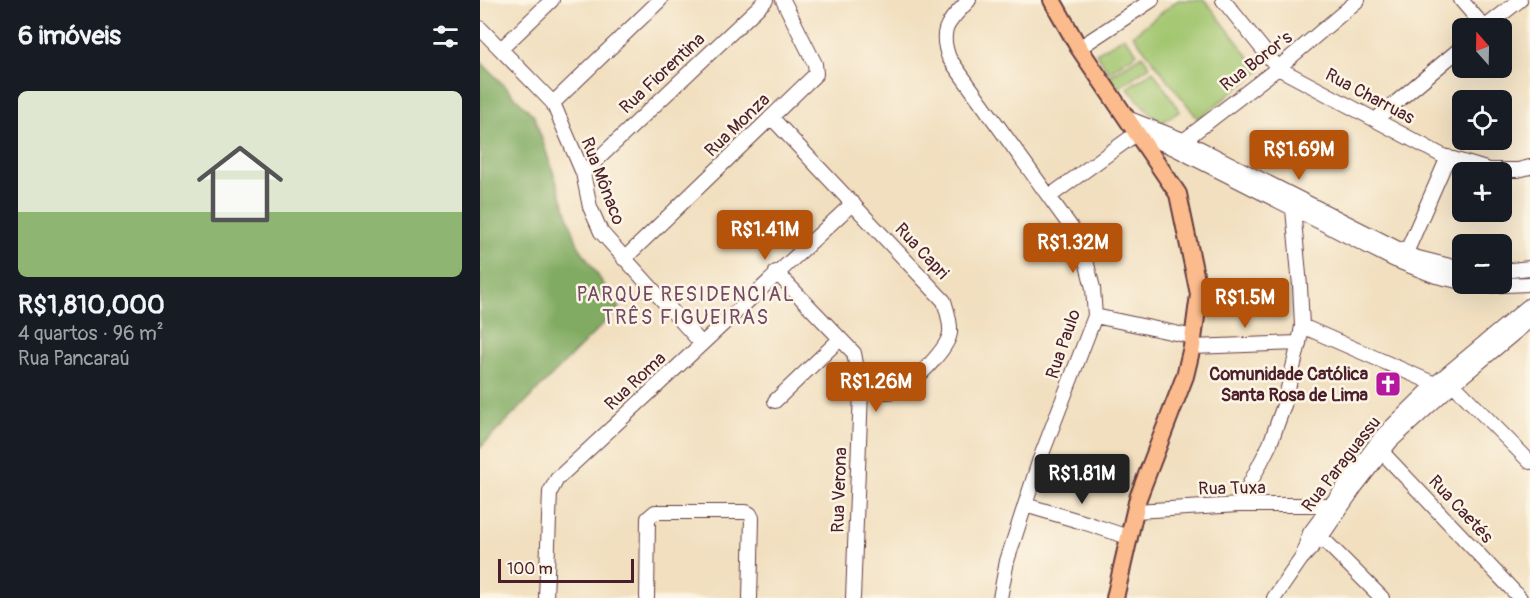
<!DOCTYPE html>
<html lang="pt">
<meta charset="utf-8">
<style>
body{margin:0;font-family:Pangolin,sans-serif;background:#242831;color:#f1f3f6;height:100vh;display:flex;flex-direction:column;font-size:22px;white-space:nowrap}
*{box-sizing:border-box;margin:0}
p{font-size:20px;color:#9ea1a6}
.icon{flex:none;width:33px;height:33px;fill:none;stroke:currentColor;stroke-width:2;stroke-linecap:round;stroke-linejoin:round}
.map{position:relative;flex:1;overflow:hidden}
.details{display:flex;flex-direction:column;background:#171b24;width:480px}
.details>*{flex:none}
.needle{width:39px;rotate:340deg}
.tools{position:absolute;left:972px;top:18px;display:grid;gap:12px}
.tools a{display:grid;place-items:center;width:60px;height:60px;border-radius:9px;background:#171b24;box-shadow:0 6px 24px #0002;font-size:30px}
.scale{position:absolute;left:18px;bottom:15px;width:136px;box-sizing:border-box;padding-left:6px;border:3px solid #4a1f2b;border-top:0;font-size:16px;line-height:21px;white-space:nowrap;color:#4a1f2b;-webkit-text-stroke:4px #fcf5e5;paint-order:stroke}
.price{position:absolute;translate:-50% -51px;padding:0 14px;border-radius:6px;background:#b45309;color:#fff;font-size:20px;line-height:39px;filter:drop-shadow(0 2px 3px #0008)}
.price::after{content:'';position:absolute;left:50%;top:36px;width:18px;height:14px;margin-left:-9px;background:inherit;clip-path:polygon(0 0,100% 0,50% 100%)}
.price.current{background:#222;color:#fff}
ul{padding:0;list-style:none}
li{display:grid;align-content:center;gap:12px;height:318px;padding:0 18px}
li span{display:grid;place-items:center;height:186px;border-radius:9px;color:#555}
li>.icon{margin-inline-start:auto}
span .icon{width:108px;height:108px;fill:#fffc;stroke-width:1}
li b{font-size:26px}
h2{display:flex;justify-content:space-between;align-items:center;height:72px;padding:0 18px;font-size:26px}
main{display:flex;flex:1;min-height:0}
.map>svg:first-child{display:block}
</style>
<main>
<section class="details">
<h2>6 imóveis<svg class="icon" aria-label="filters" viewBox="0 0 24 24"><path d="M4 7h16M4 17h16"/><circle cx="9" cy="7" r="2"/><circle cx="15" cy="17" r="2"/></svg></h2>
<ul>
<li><span style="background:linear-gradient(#dfe7d0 65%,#8fb573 0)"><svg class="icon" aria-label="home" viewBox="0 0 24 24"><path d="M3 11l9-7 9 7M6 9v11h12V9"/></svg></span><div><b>R$1,810,000</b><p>4 quartos · 96 m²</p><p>Rua Pancaraú</p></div></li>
</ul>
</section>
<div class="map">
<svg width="1050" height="598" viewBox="0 0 1050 598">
<rect width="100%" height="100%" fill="#fcf5e5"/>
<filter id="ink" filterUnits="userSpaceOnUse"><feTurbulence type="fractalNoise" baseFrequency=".0167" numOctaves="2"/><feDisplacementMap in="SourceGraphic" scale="12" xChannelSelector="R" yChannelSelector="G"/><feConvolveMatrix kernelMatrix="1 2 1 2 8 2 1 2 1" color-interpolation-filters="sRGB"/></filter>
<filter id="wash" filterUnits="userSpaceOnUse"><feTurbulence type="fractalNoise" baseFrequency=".008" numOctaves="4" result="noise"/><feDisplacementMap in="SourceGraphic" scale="24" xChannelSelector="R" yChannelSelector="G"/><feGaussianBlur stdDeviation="1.35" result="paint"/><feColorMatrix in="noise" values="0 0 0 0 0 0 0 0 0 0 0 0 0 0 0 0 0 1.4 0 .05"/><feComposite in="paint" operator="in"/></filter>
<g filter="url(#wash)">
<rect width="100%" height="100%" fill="#f1dfbf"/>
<path fill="#a2c670" stroke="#76724e" stroke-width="1.5" d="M698,0H725L780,71L718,119L653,35Z
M644,37L657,53L629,72L616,53Z
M662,55L670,66L638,88L628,77Z
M673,71L700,111L680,124L647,88Z"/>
<path fill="#81ab62" stroke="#666546" stroke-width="1.5" d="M0,61L54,116L98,245L139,308L0,448Z"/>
</g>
<g filter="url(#ink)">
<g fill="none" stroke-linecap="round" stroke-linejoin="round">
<defs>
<path id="minor" d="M489,0C469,22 458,28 469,58L601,241L613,288L615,316L560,459L545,505L527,561L520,598
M743,0L798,68L963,156L1009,170H1038L1050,167
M981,0L1005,28
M0,28L73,103L103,173L110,207L121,232L221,343
M1004,28L1040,0
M599,48L672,0
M21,49L72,0
M73,103L180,0
M291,117L464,301C467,311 471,322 470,333C468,348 436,381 422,388C410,395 394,391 381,391
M647,118L703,140L934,257L982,269
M895,120L982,47
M698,145L798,68L878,0
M103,173L286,0
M570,196L657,133L694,148L915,260L956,276L982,282
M926,253L968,157
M144,259L336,74L335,64L303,0
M1022,271L1050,268
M296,272L374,353L381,391L373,598
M990,284L1001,286L1050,284
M615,316L714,337
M822,326L955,384
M712,347L819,343
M973,384L1050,462
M295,401L360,339
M896,449L902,452L1040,598
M545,505L606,523L648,537
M759,505L790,444L804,405L819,343L822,326L820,286L813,209
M655,511L759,505H850
M841,537L902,598
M824,551L830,533L902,436L955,384L1050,305
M66,598L70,492L77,479L373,203
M167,598L168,518L175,512H266L270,514L272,518L270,598
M794,598L821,559L841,537L876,486L911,441L973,384L1050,320"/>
<path id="major" d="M572,0L599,48L698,194L719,294L712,347L705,376L658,498L635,598"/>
</defs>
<use href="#minor" stroke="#633c41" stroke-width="16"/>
<use href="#major" stroke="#633c41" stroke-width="20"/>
<use href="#minor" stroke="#fff" stroke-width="14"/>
<use href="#major" stroke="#fbbb8c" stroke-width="16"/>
</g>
</g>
<defs>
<symbol id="church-square" viewBox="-11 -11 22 22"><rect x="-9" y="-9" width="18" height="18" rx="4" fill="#b5179e" stroke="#fcf5e5"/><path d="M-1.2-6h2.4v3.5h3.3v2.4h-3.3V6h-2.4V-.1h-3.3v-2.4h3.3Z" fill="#fff"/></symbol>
</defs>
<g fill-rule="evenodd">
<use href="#church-square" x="893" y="369" width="30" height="30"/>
</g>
<g text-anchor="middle" stroke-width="5" stroke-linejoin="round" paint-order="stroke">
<g font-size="18" fill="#4a1f2b" stroke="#fcf5e5">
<text transform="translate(776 61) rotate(-38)" y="6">Rua Boror's</text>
<text transform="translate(182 73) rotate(-43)" y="6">Rua Fiorentina</text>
<text transform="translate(890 96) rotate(28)" y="6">Rua Charruas</text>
<text transform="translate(257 125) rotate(-44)" y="6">Rua Monza</text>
<text transform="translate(123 181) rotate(69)" y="6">Rua Mônaco</text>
<text transform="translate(442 251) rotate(47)" y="6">Rua Capri</text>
<text transform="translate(583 344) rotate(-71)" y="6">Rua Paulo</text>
<text transform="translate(155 381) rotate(-43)" y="6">Rua Roma</text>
<text transform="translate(861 464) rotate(-52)" y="6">Rua Paraguassu</text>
<text transform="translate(752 488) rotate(-1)" y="6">Rua Tuxa</text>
<text transform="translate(359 490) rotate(-88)" y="6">Rua Verona</text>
<text transform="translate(981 509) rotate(47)" y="6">Rua Caetés</text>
</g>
<g font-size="18" font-weight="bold" fill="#4a1f2b" stroke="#fcf5e5" text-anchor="end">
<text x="888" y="380">Comunidade Católica<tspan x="888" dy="21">Santa Rosa de Lima</tspan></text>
</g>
<g font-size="20" letter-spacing="1.5" fill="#724866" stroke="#fcf5e5">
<text x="206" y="301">PARQUE RESIDENCIAL<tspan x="206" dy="23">TRÊS FIGUEIRAS</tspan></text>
</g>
</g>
</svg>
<div class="tools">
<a><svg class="needle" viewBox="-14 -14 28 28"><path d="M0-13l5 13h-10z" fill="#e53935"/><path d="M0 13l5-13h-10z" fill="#9ea1a6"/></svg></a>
<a><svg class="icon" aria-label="locate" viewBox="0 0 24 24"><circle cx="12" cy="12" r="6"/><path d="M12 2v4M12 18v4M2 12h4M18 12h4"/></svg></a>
<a>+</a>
<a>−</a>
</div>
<div class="scale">100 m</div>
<b class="price" style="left:819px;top:181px">R$1.69M</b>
<b class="price" style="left:285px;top:261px">R$1.41M</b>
<b class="price" style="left:593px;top:274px">R$1.32M</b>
<b class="price" style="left:765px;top:329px">R$1.5M</b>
<b class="price" style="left:396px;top:413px">R$1.26M</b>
<b class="price current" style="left:602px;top:505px">R$1.81M</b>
</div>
</main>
